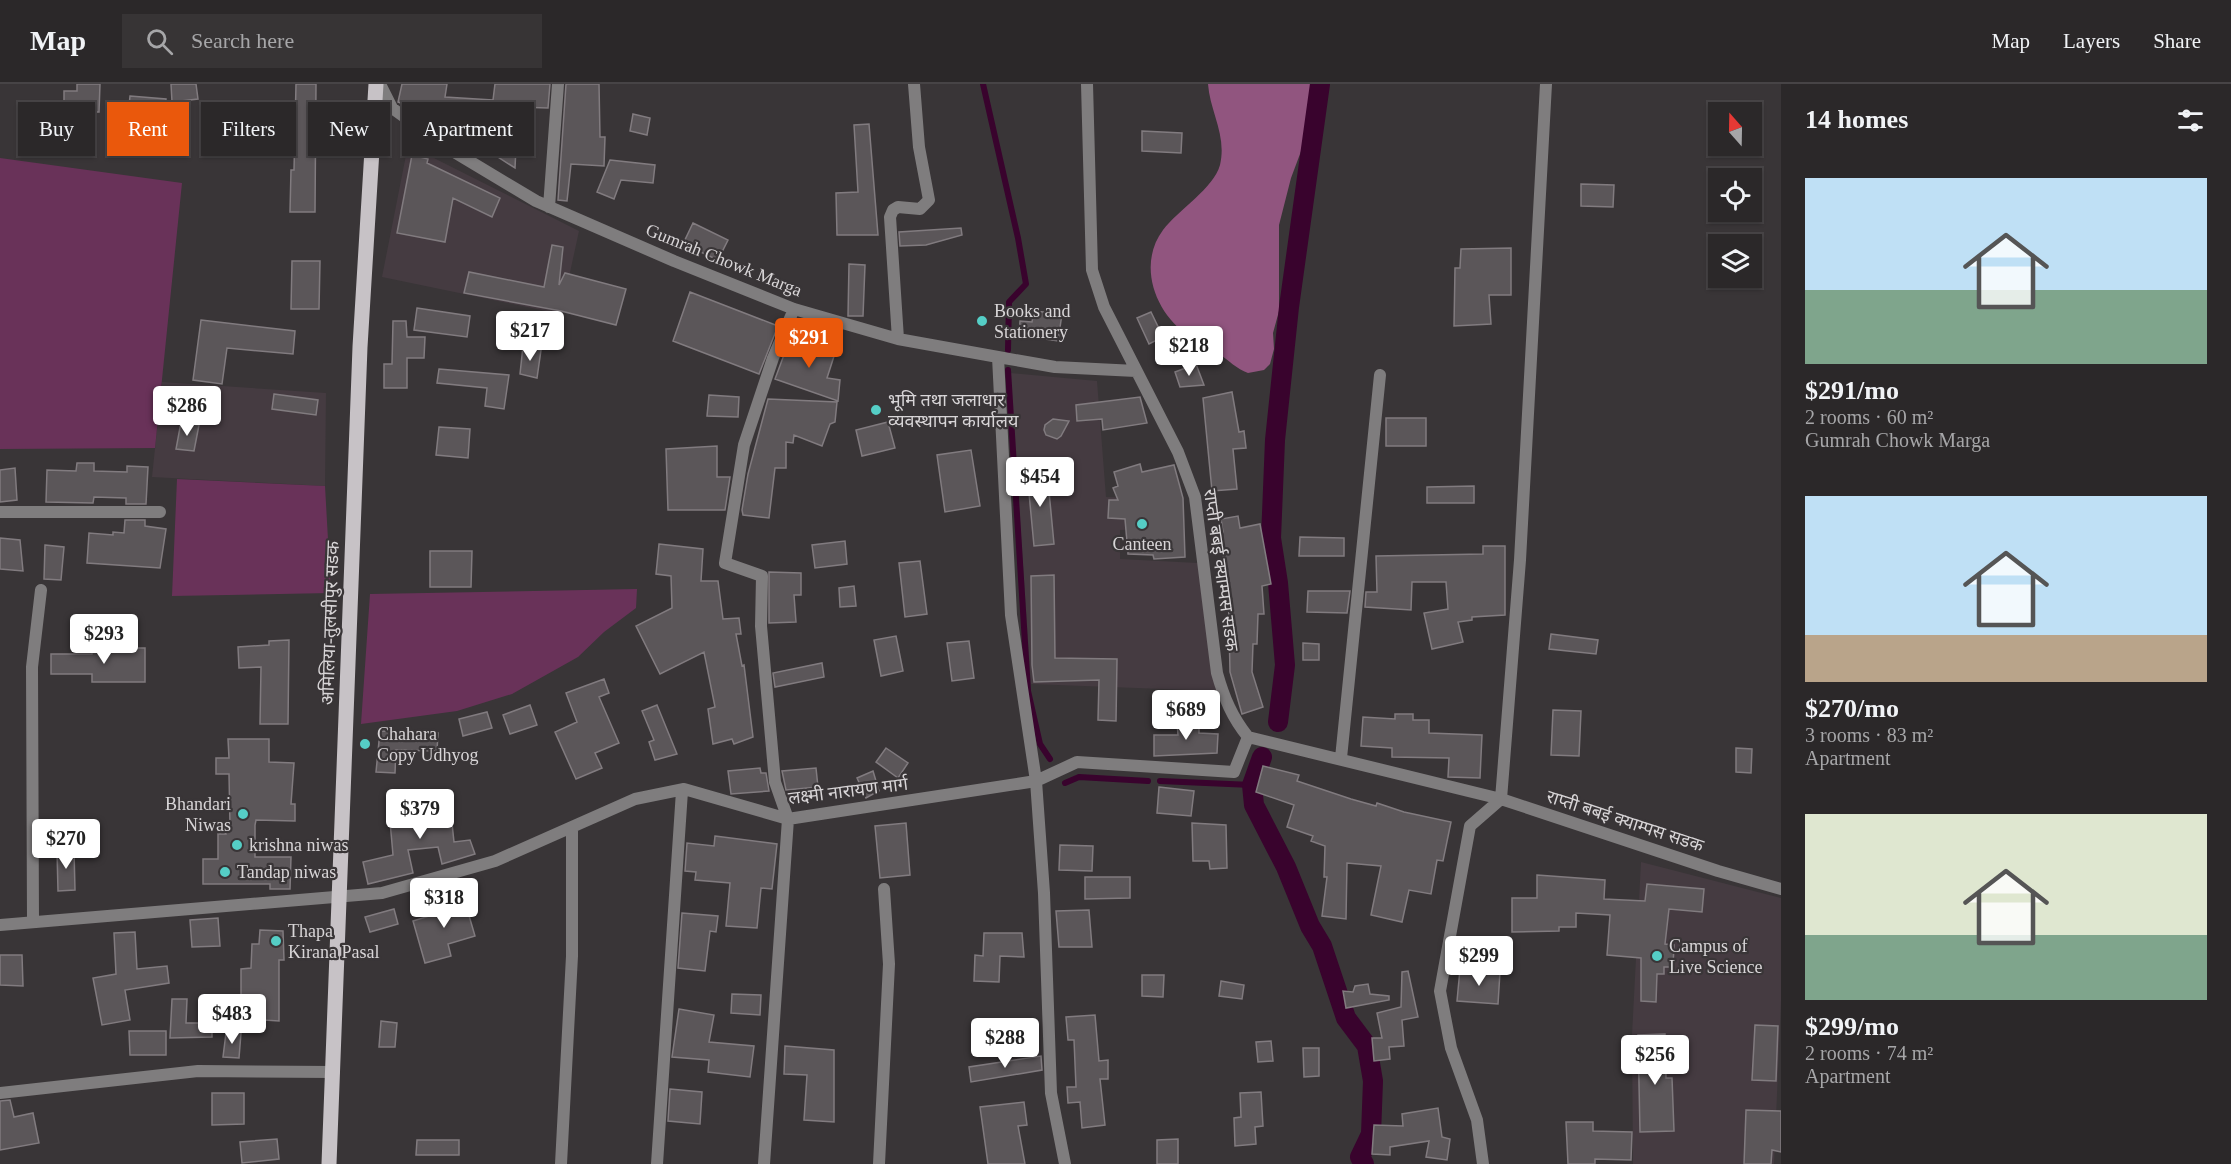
<!DOCTYPE html>
<meta charset="utf-8">
<style>
body{margin:0;font-family:"Times New Roman","Noto Sans Devanagari",serif;background:#373435;color:#f1f3f6;height:100vh;display:flex;flex-direction:column;font-size:22px;white-space:nowrap}
*{box-sizing:border-box;margin:0}
p{font-size:20px;color:#a6a6a8}
.icon{flex:none;width:33px;height:33px;fill:none;stroke:currentColor;stroke-width:2;stroke-linecap:round;stroke-linejoin:round}
.map{position:relative;flex:1;overflow:hidden}
.details{display:flex;flex-direction:column;background:#2b2829;width:450px}
.details>*{flex:none}
.hud{position:absolute;left:18px;top:18px;width:570px;height:54px;display:flex;gap:12px}
.needle{width:39px;rotate:340deg}
.fabs{position:absolute;left:1708px;top:18px;display:grid;gap:12px}
.fabs a{display:grid;place-items:center;width:54px;height:54px;border-radius:0px;background:#2b2829;box-shadow:0 2px 4px #0004,0 0 0 2px #474446;font-size:30px}
.price{position:absolute;translate:-50% -51px;padding:0 14px;border-radius:6px;background:#fff;color:#222;font-size:20px;line-height:39px;filter:drop-shadow(0 2px 3px #0008)}
.price::after{content:'';position:absolute;left:50%;top:36px;width:18px;height:14px;margin-left:-9px;background:inherit;clip-path:polygon(0 0,100% 0,50% 100%)}
.price.active{background:#ea580c;color:#fff}
ul{padding:0;list-style:none}
li{display:grid;align-content:center;gap:12px;height:318px;padding:0 24px}
li span{display:grid;place-items:center;height:186px;border-radius:0px;color:#555}
li>.icon{margin-inline-start:auto}
span .icon{width:108px;height:108px;fill:#fffc;stroke-width:1}
li b{font-size:26px}
h2{display:flex;justify-content:space-between;align-items:center;height:72px;padding:0 24px;font-size:26px}
.tag{padding:0 21px;border-radius:0px;background:#2b2829;box-shadow:0 2px 4px #0004,0 0 0 2px #474446;font-size:21px;line-height:54px}
.tag.active{background:#ea580c;color:#fff}
header{display:flex;align-items:center;gap:36px;box-sizing:border-box;height:84px;padding:0 30px;background:#2b2829;border-bottom:2px solid #474446}
header strong{font-size:28px}
nav{display:flex;gap:33px;margin-inline-start:auto;font-size:21px}
.search{width:420px;height:54px;background:#373435;display:flex;align-items:center;gap:15px;box-sizing:border-box;padding:0 21px;border-radius:0px;color:#a6a6a8;font-size:22px}
main{display:flex;flex:1;min-height:0}
.map>svg:first-child{display:block}
</style>
<header>
<strong>Map</strong>
<div class="search"><svg class="icon" aria-label="search" viewBox="0 0 24 24"><circle cx="10" cy="10" r="6"/><path d="M15 15l6 6"/></svg>Search here</div>
<nav><a>Map</a><a>Layers</a><a>Share</a></nav>
</header>
<main>
<div class="map">
<svg width="1781" height="1080" viewBox="0 0 1781 1080">
<rect width="100%" height="100%" fill="#393537"/>
<path fill="#453b41" d="M408,61L579,147L561,230L382,193Z
M1010,289L1097,297L1106,413L1167,415L1168,445L1120,446V475L1198,479L1216,607L1031,600Z
M162,298L326,309L325,402L152,393Z
M1641,778L1781,814V917L1774,1080H1633L1632,951Z"/>
<path fill="#693259" d="M0,74L182,99L155,364L0,365Z
M177,395L325,402L331,509L172,512Z
M637,505L636,524L604,548L578,573L512,610L457,627L361,640L370,510Z"/>
<path fill="#91557f" d="M1208,0H1313L1306,54L1291,94L1279,141V227L1273,249L1274,265L1270,280L1264,286L1248,289C1237,285 1228,276 1218,269C1209,263 1199,259 1190,253C1155,230 1137,181 1163,146C1178,126 1214,104 1220,81C1227,51 1210,28 1208,0Z"/>
<g fill="none" stroke-linecap="round" stroke-linejoin="round">
<path stroke="#39032d" stroke-width="6" d="M983,0L1018,154L1026,200L1009,218L1008,266
M1008,286L1028,607L1040,660L1050,675
M1160,697L1252,701
M1065,699L1079,693L1148,697"/>
<path stroke="#39032d" stroke-width="20" d="M1278,638L1285,581L1278,499L1271,454L1275,356L1289,223L1320,0
M1262,673L1252,701L1254,721L1286,783L1310,842L1322,862L1346,934L1367,962L1373,997L1371,1050L1360,1073L1364,1080"/>
</g>
<path fill="#5b5659" stroke="#817b7f" stroke-width="1.5" d="M77,0H100L99,28H64V7H77Z
M171,0H196L198,15L172,18Z
M296,0H316L315,128H290L291,86H294Z
M402,0H447L445,13L493,16L495,0H550L548,24L518,23L515,84L473,57L475,50L442,44L443,36L398,18Z
M566,0H599L600,53H605L604,82L571,80L567,117L558,116Z
M130,12L166,15L164,39L146,37L142,66L125,64Z
M633,30L650,34L647,51L630,47Z
M869,40L878,151H837L836,109L858,108L854,41Z
M1142,47L1182,49L1181,69L1142,67Z
M412,71L428,75L427,79L500,114L492,133L453,114L445,158L397,149Z
M610,76L655,81L653,99L621,96L614,115L597,108Z
M1581,100L1614,101L1613,123L1581,122Z
M693,139L728,156L718,176L683,160Z
M961,144L962,151L926,161L900,162L899,148Z
M552,161L563,163L559,201L565,189L626,205L616,241L561,227L464,209L469,188L544,203Z
M1511,164V211H1489L1491,240L1454,242L1455,184H1460L1461,165Z
M292,177H320L319,225H291Z
M849,180L865,181L863,232H848Z
M690,208L778,242L759,290L673,257Z
M417,224L470,232L467,253L414,246Z
M1034,227L1062,230L1058,257L1019,251L1020,237L1032,238Z
M1151,228L1163,253L1149,260L1137,234Z
M201,236L295,247L293,270L227,264L222,300L193,296Z
M393,237H406L407,253H425L424,274H407V304H384V280H392Z
M791,252L819,264L820,261L836,266L827,294L840,296L838,317L775,295Z
M523,262L541,266L537,294L520,290Z
M1196,280L1204,301L1180,303L1175,288Z
M439,285L509,291L504,325L485,322L487,304L437,299Z
M1232,308L1239,348L1244,347L1246,364L1233,365L1237,405L1212,407L1203,314Z
M274,310L318,316L316,331L272,325Z
M709,311L739,313L738,333L707,332Z
M1140,313L1147,339L1103,346L1102,335L1077,337L1076,321Z
M768,315L837,318L835,338L830,340L822,362L794,351L793,359L786,358V384H775L769,434L743,431L742,426L748,390Z
M1386,334H1426V362H1386Z
M1053,335L1069,337L1061,352L1057,355L1046,351L1044,346L1045,341Z
M181,338L199,341L194,367L176,365Z
M888,338L895,364L862,372L856,346Z
M439,343L470,345L468,374L436,371Z
M717,362V393H730L725,426H668L666,365Z
M971,366L980,422L945,428L937,371Z
M77,379H94V387L127,388V382L148,383L146,420H126V414L94,413L93,419L46,418L47,386L76,387Z
M1140,380L1142,388L1174,381L1183,414L1185,473L1154,475L1153,471L1128,470L1125,435L1108,434L1109,416H1118L1113,404L1118,402L1114,388Z
M15,384L17,416L0,418V386Z
M1047,386L1054,460L1034,462L1027,388Z
M1474,402V419H1427V403Z
M1238,432L1240,444L1260,440L1271,500L1262,502L1264,530H1258L1257,560H1253L1252,588L1263,623L1242,630L1230,588L1228,495L1218,449L1223,448L1221,435Z
M125,436H145V442L166,445L160,484L87,479L89,449L113,451V448L124,449Z
M1300,453L1344,454V472H1299Z
M0,454L20,456L23,487L0,485Z
M845,457L847,480L815,484L812,461Z
M659,460L703,465L701,497H718L723,535L739,534L741,550H736L742,582L744,581L753,653L734,660L732,655L713,660L708,625L715,623L704,568L660,590L636,542L672,524L671,492L656,490Z
M45,461L64,463L61,496L44,495Z
M1483,462H1505V531L1472,533V536L1458,538L1463,558L1432,565L1424,529L1448,525L1446,498H1412L1411,526L1365,523L1366,508H1377L1376,472L1483,470Z
M430,467H472L471,503H430Z
M920,477L927,530L905,533L899,479Z
M769,488L801,489V511H794L796,538L769,539Z
M1054,491L1055,574L1117,575L1116,637L1098,636L1099,596L1034,598L1032,581L1031,492Z
M854,502L856,522L840,523L839,504Z
M1308,507H1350L1347,529L1307,528Z
M1551,550L1598,556L1596,570L1549,565Z
M896,552L903,587L881,592L874,556Z
M289,556L288,640H260L261,583L239,584L238,563L269,561V557Z
M969,557L974,594L952,597L947,559Z
M1303,559L1319,560V576H1303Z
M92,564H145V598H92V590H51V570H92Z
M822,579L824,593L775,603L773,589Z
M604,595L609,609L599,613L619,659L595,669L602,684L576,695L555,648L577,638L566,609Z
M530,621L537,641L510,650L503,631Z
M657,621L677,670L655,676L649,658L654,656L642,627Z
M1553,626L1581,627L1579,672L1551,671Z
M487,628L492,644L463,652L459,635Z
M1395,630H1413V636H1429V649L1482,651L1480,694L1448,693L1449,674L1392,673V664L1361,662L1363,633L1395,635Z
M1199,637V649L1218,650L1217,669L1154,672V651H1178L1177,638Z
M380,647L438,649L437,667L396,666L395,689L376,688Z
M228,655H269V678L294,679L291,720H295V737L256,736L255,741V773H291L290,805H270V800H203V775H218V750H226L225,743H230L229,690H216V674H229Z
M886,664L908,679L898,694L876,678Z
M1736,664L1752,665L1751,689L1736,688Z
M1263,682L1299,691L1297,697L1351,715L1376,722L1377,719L1404,728L1451,738L1443,777L1437,776L1431,810L1409,806L1402,838L1371,831L1381,782L1347,779L1346,835L1322,832L1327,793H1324L1325,762L1311,757L1313,752L1287,743L1294,721L1256,708Z
M760,684L761,689H766L769,707L731,710L728,687Z
M816,684L818,703L786,706L782,687Z
M873,687L879,707L866,714L857,694Z
M1159,703L1194,707L1191,732L1157,729Z
M449,711L454,758L470,756L475,770L442,780L438,763L408,766L413,789L368,800L363,778L393,771L390,737L419,734L418,712Z
M906,739L910,791L880,794L875,742Z
M1192,739L1226,741L1227,784L1210,785L1209,777H1193Z
M715,752L777,760L772,805L761,804L757,844L726,842L730,799L695,796L696,788L685,787L687,759L714,762Z
M1060,761L1093,762L1092,787L1059,786Z
M74,766L75,806L58,807L57,767Z
M1537,791L1605,796L1604,815L1645,817L1647,800L1704,805L1702,828L1669,825L1665,860L1674,861L1673,883H1664V890H1657L1656,918L1641,917V874L1607,871L1610,831L1576,829V843H1559V847L1512,848V814H1537Z
M1085,793H1130V814L1085,815Z
M463,811L475,852L448,860L451,872L425,879L413,837L442,828L439,818Z
M394,825L398,840L370,848L365,833Z
M1089,826L1092,863H1059L1056,827Z
M682,829L718,832L716,848L710,847L705,887L678,884Z
M218,834L220,862L192,863L190,836Z
M260,846L283,847L284,876H279V937L264,936V940H244L245,911H241V885L251,884L252,860H259Z
M135,848L137,885L167,882L169,899L125,906L130,936L102,941L93,894L116,890L114,849Z
M984,849H1022L1024,873L1000,872L999,898L974,897L975,871L983,872Z
M0,871H22L23,902L0,901Z
M1460,885L1500,888L1498,920L1457,917Z
M1408,887L1418,933L1402,936L1404,962L1389,963L1390,975L1374,977L1372,954H1382L1377,929L1401,923L1402,888Z
M1142,891H1164L1163,913L1142,912Z
M1221,897L1244,901L1242,915L1219,912Z
M1368,900L1370,910L1389,912V916L1346,924L1343,907L1353,908L1355,902Z
M732,910L761,911L760,931L731,929Z
M172,915H187L186,939H212V953L170,954Z
M679,925L714,931L709,958L754,962L750,993L708,988L709,976L672,973Z
M1095,931L1099,977L1108,976V995H1100L1105,1041L1082,1044L1080,1018L1068,1019L1067,1003H1076L1074,956H1068L1066,933Z
M381,937L397,939L395,963H379Z
M1755,941L1778,942L1776,997L1752,996Z
M129,947H166V971H130Z
M226,949H241L239,974L223,973Z
M1665,950L1666,994H1672L1674,1047L1640,1048L1638,951Z
M1271,957L1273,977L1258,978L1256,958Z
M785,962L834,966V1038L804,1036L807,991L784,990Z
M1303,964H1319V992L1304,993Z
M1041,972L1042,986L971,998L969,983Z
M670,1005L702,1008L700,1040L668,1037Z
M1261,1008L1263,1042L1255,1043L1256,1060L1235,1062L1234,1034L1241,1033L1240,1009Z
M212,1009H244V1040L212,1041Z
M10,1016L14,1033L33,1029L39,1059L0,1066V1017Z
M1024,1018L1027,1041L1018,1042L1025,1080H988L980,1023Z
M1438,1024L1442,1053L1450,1055L1447,1076L1426,1073L1429,1057L1390,1063V1071L1372,1070L1374,1041L1403,1042L1402,1030Z
M1746,1026L1781,1027V1068L1772,1066L1771,1080H1744Z
M1566,1038H1593V1047L1632,1048L1631,1076L1595,1075V1080H1568Z
M277,1055L279,1075L242,1079L240,1058Z
M1178,1055V1080H1157V1056Z
M417,1056H459V1071H416Z"/>
<g fill="none" stroke-linecap="round" stroke-linejoin="round">
<path stroke="#7f7d7e" stroke-width="12" d="M380,0L392,24L446,63L536,117L674,177L794,225L898,255L998,273L1055,283L1136,287
M1087,0L1092,186L1104,223L1178,368L1195,413L1217,589C1224,614 1232,633 1248,653L1501,715L1718,787L1781,805
M549,123L558,0
M898,255L890,133L893,126L898,123L920,125L929,116L919,63L914,0
M998,273L1011,531L1036,697L1044,809L1051,1009L1065,1080
M0,428H160
M1341,674L1380,291
M33,838L32,583L41,506
M0,841L382,809L495,777L635,715L684,705L788,735L1036,697L1077,678L1234,688L1248,653
M0,1009L198,987L334,988
M561,1080L572,872V743
M657,1080L682,707
M764,1080L788,735L775,698L761,542L762,492L725,479L744,361L773,274L794,225
M879,1080L889,880L884,805
M1483,1080L1477,1036L1451,964L1440,907L1470,742L1501,715L1520,476L1546,0"/>
<path stroke="#c7c2c6" stroke-width="15" d="M329,1080L360,263L376,0"/>
</g>
<g fill="#55cec6" stroke="#393537" stroke-width="2">
<circle cx="982" cy="237" r="6"/>
<circle cx="876" cy="326" r="6"/>
<circle cx="1142" cy="440" r="6"/>
<circle cx="365" cy="660" r="6"/>
<circle cx="243" cy="730" r="6"/>
<circle cx="237" cy="761" r="6"/>
<circle cx="225" cy="788" r="6"/>
<circle cx="276" cy="857" r="6"/>
<circle cx="1657" cy="872" r="6"/>
</g>
<g text-anchor="middle" stroke-width="4.5" stroke-linejoin="round" paint-order="stroke">
<g font-size="18" fill="#d8d5d7" stroke="#393537">
<text transform="translate(724 176) rotate(22)" y="6">Gumrah Chowk Marga</text>
<text transform="translate(1221 486) rotate(82)" y="6">राप्ती बबई क्याम्पस सडक</text>
<text transform="translate(330 539) rotate(-88)" y="6">अमिलिया-तुलसीपुर सडक</text>
<text transform="translate(848 707) rotate(-7)" y="6">लक्ष्मी नारायण मार्ग</text>
<text transform="translate(1625 737) rotate(18)" y="6">राप्ती बबई क्याम्पस सडक</text>
</g>
<g font-size="18" fill="#d8d5d7" stroke="#393537" text-anchor="start">
<text x="994" y="233">Books and<tspan x="994" dy="21">Stationery</tspan></text>
<text x="888" y="322">भूमि तथा जलाधार<tspan x="888" dy="21">व्यवस्थापन कार्यालय</tspan></text>
<text x="1142" y="466" text-anchor="middle">Canteen</text>
<text x="377" y="656">Chahara<tspan x="377" dy="21">Copy Udhyog</tspan></text>
<text x="231" y="726" text-anchor="end">Bhandari<tspan x="231" dy="21">Niwas</tspan></text>
<text x="249" y="767">krishna niwas</text>
<text x="237" y="794">Tandap niwas</text>
<text x="288" y="853">Thapa<tspan x="288" dy="21">Kirana Pasal</tspan></text>
<text x="1669" y="868">Campus of<tspan x="1669" dy="21">Live Science</tspan></text>
</g>
</g>
</svg>
<div class="fabs">
<a><svg class="needle" viewBox="-14 -14 28 28"><path d="M0-13l5 13h-10z" fill="#e53935"/><path d="M0 13l5-13h-10z" fill="#a6a6a8"/></svg></a>
<a><svg class="icon" aria-label="locate" viewBox="0 0 24 24"><circle cx="12" cy="12" r="6"/><path d="M12 2v4M12 18v4M2 12h4M18 12h4"/></svg></a>
<a><svg class="icon" aria-label="layers" viewBox="0 0 24 24"><path d="M12 4l9 5-9 5-9-5zM3 14l9 5 9-5"/></svg></a>
</div>
<b class="price" style="left:530px;top:278px">$217</b>
<b class="price active" style="left:809px;top:285px">$291</b>
<b class="price" style="left:1189px;top:293px">$218</b>
<b class="price" style="left:187px;top:353px">$286</b>
<b class="price" style="left:1040px;top:424px">$454</b>
<b class="price" style="left:104px;top:581px">$293</b>
<b class="price" style="left:1186px;top:657px">$689</b>
<b class="price" style="left:420px;top:756px">$379</b>
<b class="price" style="left:66px;top:786px">$270</b>
<b class="price" style="left:444px;top:845px">$318</b>
<b class="price" style="left:1479px;top:903px">$299</b>
<b class="price" style="left:232px;top:961px">$483</b>
<b class="price" style="left:1005px;top:985px">$288</b>
<b class="price" style="left:1655px;top:1002px">$256</b>
<div class="hud">
<a class="tag">Buy</a>
<a class="tag active">Rent</a>
<a class="tag">Filters</a>
<a class="tag">New</a>
<a class="tag">Apartment</a>
</div>
</div>
<section class="details">
<h2>14 homes<svg class="icon" aria-label="filters" viewBox="0 0 24 24"><path d="M4 7h16M4 17h16"/><circle cx="9" cy="7" r="2"/><circle cx="15" cy="17" r="2"/></svg></h2>
<ul>
<li><span style="background:linear-gradient(#bfe0f5 60%,#7fa58c 0)"><svg class="icon" aria-label="home" viewBox="0 0 24 24"><path d="M3 11l9-7 9 7M6 9v11h12V9"/></svg></span><div><b>$291/mo</b><p>2 rooms · 60 m²</p><p>Gumrah Chowk Marga</p></div></li>
<li><span style="background:linear-gradient(#bfe0f5 75%,#b9a48a 0)"><svg class="icon" aria-label="home" viewBox="0 0 24 24"><path d="M3 11l9-7 9 7M6 9v11h12V9"/></svg></span><div><b>$270/mo</b><p>3 rooms · 83 m²</p><p>Apartment</p></div></li>
<li><span style="background:linear-gradient(#dfe7d0 65%,#7fa58c 0)"><svg class="icon" aria-label="home" viewBox="0 0 24 24"><path d="M3 11l9-7 9 7M6 9v11h12V9"/></svg></span><div><b>$299/mo</b><p>2 rooms · 74 m²</p><p>Apartment</p></div></li>
</ul>
</section>
</main>
